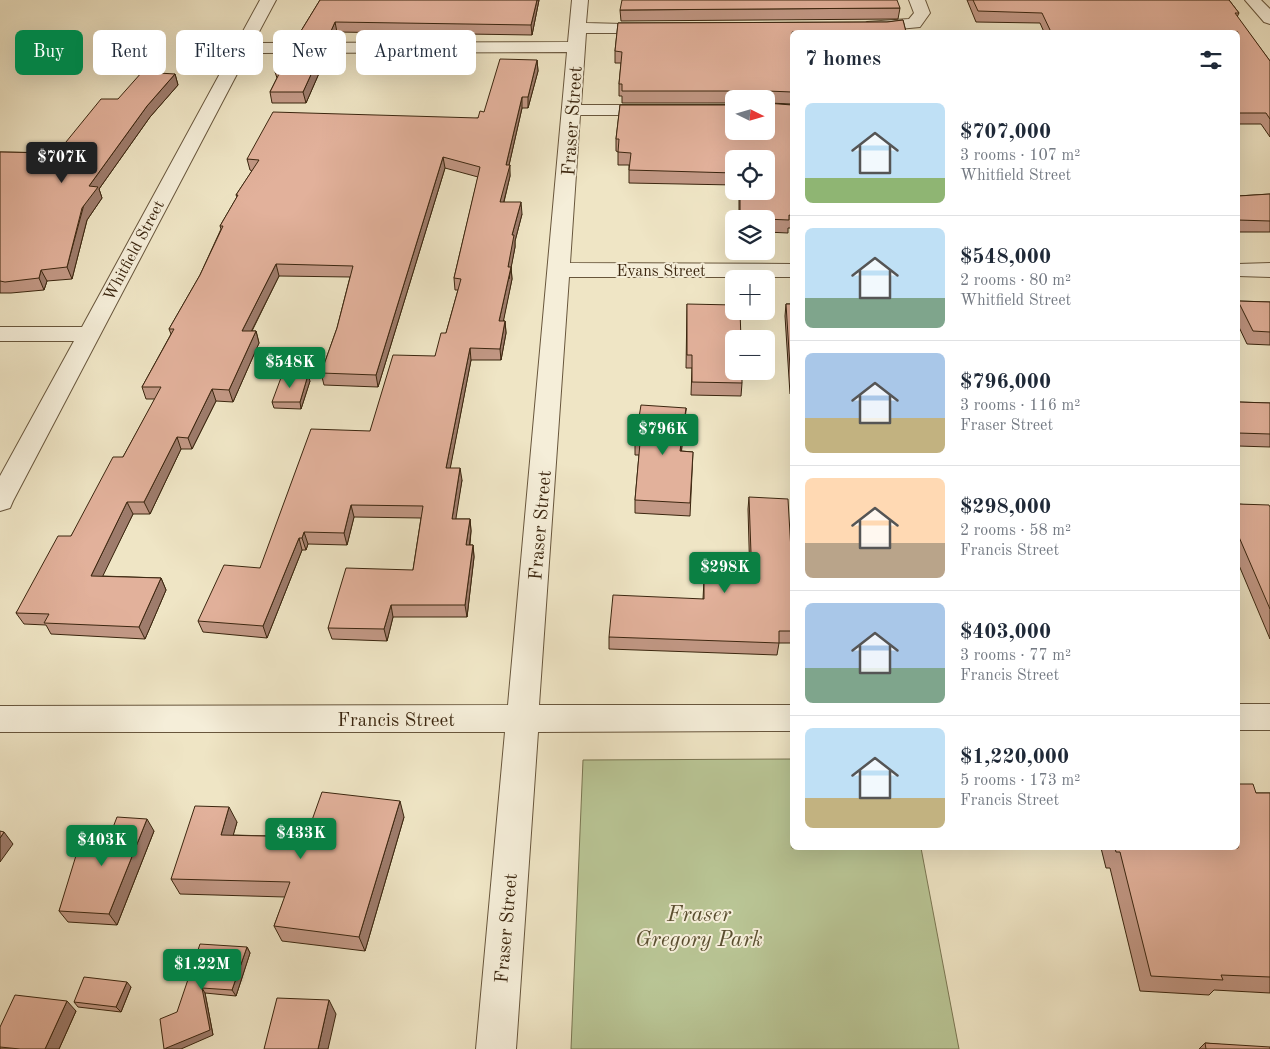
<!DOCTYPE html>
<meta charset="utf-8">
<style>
body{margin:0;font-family:"Old Standard TT",serif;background:#f2f2f3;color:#1f2937;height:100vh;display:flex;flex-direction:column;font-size:19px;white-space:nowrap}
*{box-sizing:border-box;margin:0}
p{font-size:16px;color:#747a83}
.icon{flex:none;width:28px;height:28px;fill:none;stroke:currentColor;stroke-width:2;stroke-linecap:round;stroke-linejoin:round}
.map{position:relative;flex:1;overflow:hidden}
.panel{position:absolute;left:790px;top:30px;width:450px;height:820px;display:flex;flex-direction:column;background:#fff;border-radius:8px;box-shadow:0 5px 20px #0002}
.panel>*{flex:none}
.top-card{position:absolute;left:15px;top:30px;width:475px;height:45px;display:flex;gap:10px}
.needle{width:32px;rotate:95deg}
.controls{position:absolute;left:725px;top:90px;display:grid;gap:10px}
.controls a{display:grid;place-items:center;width:50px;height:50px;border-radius:8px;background:#fff;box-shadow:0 5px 20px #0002;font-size:25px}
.price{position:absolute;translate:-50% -42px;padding:0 11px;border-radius:5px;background:#0b8043;color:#fff;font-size:16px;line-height:32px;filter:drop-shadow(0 1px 2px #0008)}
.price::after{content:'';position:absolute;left:50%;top:30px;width:15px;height:11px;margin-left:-8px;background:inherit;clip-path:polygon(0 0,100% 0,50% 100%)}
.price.on{background:#222;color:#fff}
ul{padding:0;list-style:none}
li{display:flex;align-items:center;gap:15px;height:125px;padding:0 15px}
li+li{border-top:1px solid #e0e1e3}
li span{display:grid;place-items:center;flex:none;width:140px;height:100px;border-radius:8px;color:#555}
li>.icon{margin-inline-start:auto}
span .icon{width:60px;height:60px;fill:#fffc;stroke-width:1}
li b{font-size:21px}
h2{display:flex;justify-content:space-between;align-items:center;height:60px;padding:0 15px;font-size:21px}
.pill{padding:0 18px;border-radius:8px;background:#fff;box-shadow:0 5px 20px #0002;font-size:18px;line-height:45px}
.pill.on{background:#0b8043;color:#fff}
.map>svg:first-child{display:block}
</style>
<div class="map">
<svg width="1270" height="1049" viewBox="0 0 1270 1049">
<rect width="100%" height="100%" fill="#efe5c5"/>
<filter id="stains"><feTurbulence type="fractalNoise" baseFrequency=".004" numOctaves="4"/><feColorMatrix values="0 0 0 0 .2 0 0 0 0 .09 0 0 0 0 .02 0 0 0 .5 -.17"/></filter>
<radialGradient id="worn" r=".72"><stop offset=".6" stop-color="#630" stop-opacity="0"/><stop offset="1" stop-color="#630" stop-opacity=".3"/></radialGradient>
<path fill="#b9c595" stroke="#7a7652" d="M792,759V848H921L959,1049H571L583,760Z"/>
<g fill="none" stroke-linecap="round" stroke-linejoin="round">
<defs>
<path id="minor" d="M260,0H276L253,43L568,42L572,0H588L586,23L660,25L662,28L654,33H586L581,105H734V115H580L570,263L792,264V277H569L539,705H792V731L538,732L516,1049H476L505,732H0V706L508,705L567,52L248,53L13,501L10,508L0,511V476L74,341H0V327H82Z
M909,0H925L930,13L920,27L867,32L859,27L867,22L909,19L914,13Z
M1245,0H1261L1270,9V24L1264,22Z
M1270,263V277L1238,276V264Z
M1238,704H1270V730H1238Z"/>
</defs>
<use href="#minor" stroke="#68563c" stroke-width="2"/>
<use href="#minor" fill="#f5eed9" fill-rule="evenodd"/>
</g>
<path fill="#c29885" stroke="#3b260f" d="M320,0H539L532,35L337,32L333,41H303L301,31Z
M967,0H1229L1239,13L1237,17L1270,61V137L1261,124H1238V32H1044L1040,23L976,22Z
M900,8L898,19L621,21L620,10Z
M903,20L906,32H917H792V104L769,103L792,105V228H788V233L766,232V219H739V191H766V159H734V185L629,183V165H618V152L616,151V139L620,105H734V131H766V99H734V103H622V96H619V84L621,63H615V51L618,23L887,22Z
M325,44L327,55L306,103H272L270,92L277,78L275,72Z
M537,60L538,71L528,108H522L509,165L510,176L504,202L522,214L515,241V247L511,267L512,279L503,321H505L506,333L501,360H471L450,468L462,480L455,519H470L471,531L470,545H473L474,557L467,617H393L387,641L332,639L328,628L413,570L421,518L354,517L347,545L308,544L306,550H302L267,638L203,632L198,621L260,568L370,431L435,356L446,333L458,290H455L454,278L478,177L445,168L378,387L324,385L321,373L337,328L350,277L279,276L252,331H256L259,343L233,402L216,401L192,449H181L150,514H133L102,576L161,578L166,590L145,639L51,634L46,625L24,624L16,613L71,536L123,457L155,399H146L142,387L171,334L169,329L200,275L221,229L220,226L237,197L236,195L252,171L250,170L247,159L478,118Z
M175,74L178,85L150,117L99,189L102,198L87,220L72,279L47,281L44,290L11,293H0V152L57,153L118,99Z
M1270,194V232H1238V196Z
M1238,301L1270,302V345L1247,344L1238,325Z
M687,304L742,383L741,396L691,395L692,368H686Z
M786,304H792V395L790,394L785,316Z
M310,381L301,409L274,408L272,402Z
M1238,402L1270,403V447L1238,446Z
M686,408L685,421L681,451L693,452L690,516L635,513V500L639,455H635V442Z
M749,497L792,568V643H779L777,655L609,649V637L703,599L704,580L750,581L748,509Z
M1238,504L1270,507V639L1238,563Z
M1256,793H1270V993L1214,990L1209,995L1140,991L1110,868H1106L1101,848H1238Z
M404,817L365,951L282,941L274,926L285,897L180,894L171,879L237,822L233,835L306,837Z
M112,830L154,831L117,925L68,922L59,911L89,836Z
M247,947L250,953L236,996L205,993L213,1035L177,1012Z
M131,987L121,1012L78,1007L74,1002Z
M76,1011L59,1049H0V1027Z
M1205,1043L1270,1049H1199Z"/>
<path fill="#9e7c6c" stroke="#3b260f" d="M537,0H539L532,35L531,25Z
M335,22L337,32L333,41L331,31Z
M325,44L327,55L306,103L303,92Z
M537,60L538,71L528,108V97Z
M175,74L178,85L150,117L99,189L102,198L87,220L72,279L67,267L89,186L147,106Z
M522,97V108L507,174L510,165V176L501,213L500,202L506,165Z
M443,157L445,168L378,387L376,375Z
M521,202L522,214L515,241V247L509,279L508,267L512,235Z
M276,264L279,276L246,342L242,331Z
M511,267L512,279L501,333L499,321Z
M41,270L47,281L44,290L39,278Z
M505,321L506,333L501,360L500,349Z
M256,331L259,343L233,402L229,390Z
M470,348L471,360L448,480L446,468Z
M308,375L310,381L301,409L300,402Z
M212,389L216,401L192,449L188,438Z
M686,408L685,421L680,464V451Z
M177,437L181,449L150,514L144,502Z
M460,468L462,480L454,531L452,519Z
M127,502L133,514L97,588L91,576Z
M351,505L354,517L347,545L344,533Z
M470,519L471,531L468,557L466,545Z
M304,532L308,544L306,550L302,538Z
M299,538L302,550L267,638L263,626Z
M473,545L474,557L467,617L465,605Z
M161,578L166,590L145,639L139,627Z
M391,605L393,617L387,641L384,629Z
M400,801L404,817L365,951L359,937Z
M229,807L237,822L229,850L221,835Z
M147,819L154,831L117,925L109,914Z
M4,832L13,844L0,862V838Z
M247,947L250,953L236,996L232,990Z
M127,982L131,987L121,1012L116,1007Z
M202,988L205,993L213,1035L181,1049H166Z
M329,1000L336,1014L328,1049H318Z
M67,1001L76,1011L59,1049H45Z"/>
<path fill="#e2b19b" stroke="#3b260f" d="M320,0H537L531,25L335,22L331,31H301Z
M622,0H897L900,8L620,10Z
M973,0H1229L1239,13H1235L1270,61V119L1266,113H1238V32H1051L1042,13L978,11Z
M903,20L906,32H917H792V92L767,91L766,99H736L735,91H622V84H619L622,52L615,51L618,23L887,22Z
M292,44H325L303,92H270L280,72H275Z
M500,59L537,60L528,97H522L506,165H510L500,202H521L512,235H514L508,267H511L499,321H505L500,349L470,348L446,468H460L452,519H470L466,545H473L465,605H391L384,629L328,628L346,568L413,570L423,506L351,505L344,533L304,532L302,538H299L263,626L198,621L224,565L260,568L311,429L370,431L393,355L435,356L441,333H446L461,279L454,278L480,167L443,157L376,375L321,373L337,328L353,266L276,264L242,331H256L229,390L212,389L188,438L177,437L144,502H127L91,576L161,578L139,627L44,623L49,614L16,613L58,536H71L113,457H123L161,387H142L174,329H169L200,275L223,226H220L238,195H236L259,160L247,159L273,112L478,118L480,111L484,112Z
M142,72L175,74L147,106L89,186L98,187L82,208L67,267L41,270L39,278L5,282L0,281V152L57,153L101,99H118Z
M766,103L792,105V216L789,215V220L740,218V191H766V159H734V173L629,170L631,153L618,152L619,139H616L620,105H734V131H766Z
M1270,194V221L1238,220V196Z
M1238,301L1270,302V332L1253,331Z
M687,304L734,305V311H740L741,339H734V371H742V383L692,382V355H687Z
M786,304H792V383H791Z
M282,375H308L300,402H272Z
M1238,402L1270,403V434L1238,433Z
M641,405L686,408L680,451L693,452L690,503L635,500L640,443L635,442Z
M749,497L788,499L792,568V631H779V643L609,637L613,595L704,599V580L752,581Z
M1238,504L1269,505L1270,507V609L1239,537H1238Z
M1238,784H1253L1256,793H1270V977L1221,975L1223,980L1151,976L1120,852H1116L1115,848H1238Z
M322,792L400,801L359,937L274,926L290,882L171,879L195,806L229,807L221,835L306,837Z
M117,817L147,819L109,914L59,911L82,836H89L92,828L112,830Z
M0,831L4,832L0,838Z
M200,944L247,947L232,990L202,988L210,1030L164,1049L160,1019L177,1012Z
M84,977L127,982L116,1007L74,1002Z
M15,995L67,1001L45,1049H20L0,1047V1027Z
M277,998L329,1000L318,1049H264Z
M1205,1043L1270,1047V1049H1206Z"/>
<g text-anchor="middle" stroke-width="4" stroke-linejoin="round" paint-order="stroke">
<g font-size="16" fill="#3b260f" stroke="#f5eed9">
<text transform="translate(133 250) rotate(-62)" y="6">Whitfield Street</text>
<text x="661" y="276">Evans Street</text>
</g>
<g font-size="19" fill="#3b260f" stroke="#f5eed9">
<text transform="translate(571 121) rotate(-86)" y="7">Fraser Street</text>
<text transform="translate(539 525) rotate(-85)" y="7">Fraser Street</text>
<text x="396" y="726">Francis Street</text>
<text transform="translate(505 928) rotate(-85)" y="7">Fraser Street</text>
</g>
<g font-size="22" font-style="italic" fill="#5a4e30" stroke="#f5eed9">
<text x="699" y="921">Fraser<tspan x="699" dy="25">Gregory Park</tspan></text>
</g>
</g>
<rect width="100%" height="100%" filter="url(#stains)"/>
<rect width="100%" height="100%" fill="url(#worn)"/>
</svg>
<div class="controls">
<a><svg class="needle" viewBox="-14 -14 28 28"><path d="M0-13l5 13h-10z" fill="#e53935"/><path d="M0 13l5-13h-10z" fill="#747a83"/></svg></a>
<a><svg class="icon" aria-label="locate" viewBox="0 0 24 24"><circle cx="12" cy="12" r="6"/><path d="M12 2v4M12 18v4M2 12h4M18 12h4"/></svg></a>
<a><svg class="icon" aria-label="layers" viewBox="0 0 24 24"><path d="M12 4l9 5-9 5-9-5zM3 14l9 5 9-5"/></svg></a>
<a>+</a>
<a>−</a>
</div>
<b class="price on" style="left:62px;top:184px">$707K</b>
<b class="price" style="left:290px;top:389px">$548K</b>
<b class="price" style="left:663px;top:456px">$796K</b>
<b class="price" style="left:725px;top:594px">$298K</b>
<b class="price" style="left:301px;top:860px">$433K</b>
<b class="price" style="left:102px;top:867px">$403K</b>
<b class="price" style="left:202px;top:991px">$1.22M</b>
<div class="top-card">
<a class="pill on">Buy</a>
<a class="pill">Rent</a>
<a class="pill">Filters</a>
<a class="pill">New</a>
<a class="pill">Apartment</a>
</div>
<section class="panel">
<h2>7 homes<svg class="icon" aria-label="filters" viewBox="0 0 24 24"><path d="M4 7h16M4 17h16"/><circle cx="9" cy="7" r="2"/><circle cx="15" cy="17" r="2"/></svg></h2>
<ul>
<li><span style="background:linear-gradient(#bfe0f5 75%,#8fb573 0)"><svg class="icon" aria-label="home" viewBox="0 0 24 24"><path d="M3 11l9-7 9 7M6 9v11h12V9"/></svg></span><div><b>$707,000</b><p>3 rooms · 107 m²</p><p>Whitfield Street</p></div></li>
<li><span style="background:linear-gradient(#bfe0f5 70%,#7fa58c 0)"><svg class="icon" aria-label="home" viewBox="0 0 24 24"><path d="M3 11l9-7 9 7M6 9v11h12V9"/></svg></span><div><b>$548,000</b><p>2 rooms · 80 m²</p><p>Whitfield Street</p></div></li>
<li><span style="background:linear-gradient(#a9c7e8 65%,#c2b280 0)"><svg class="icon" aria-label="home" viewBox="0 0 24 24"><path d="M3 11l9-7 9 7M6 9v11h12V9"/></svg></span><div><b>$796,000</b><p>3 rooms · 116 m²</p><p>Fraser Street</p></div></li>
<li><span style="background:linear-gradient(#ffd9b3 65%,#b9a48a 0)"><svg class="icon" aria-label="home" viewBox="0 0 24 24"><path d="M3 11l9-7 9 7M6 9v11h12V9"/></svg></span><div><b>$298,000</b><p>2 rooms · 58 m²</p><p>Francis Street</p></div></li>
<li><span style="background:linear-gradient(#a9c7e8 65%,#7fa58c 0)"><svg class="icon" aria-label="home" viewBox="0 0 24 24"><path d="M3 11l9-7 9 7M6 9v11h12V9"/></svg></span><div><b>$403,000</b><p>3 rooms · 77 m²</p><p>Francis Street</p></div></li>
<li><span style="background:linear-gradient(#bfe0f5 70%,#c2b280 0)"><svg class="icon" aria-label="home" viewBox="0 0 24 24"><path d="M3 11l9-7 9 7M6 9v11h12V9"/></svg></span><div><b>$1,220,000</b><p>5 rooms · 173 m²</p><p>Francis Street</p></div></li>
</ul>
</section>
</div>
